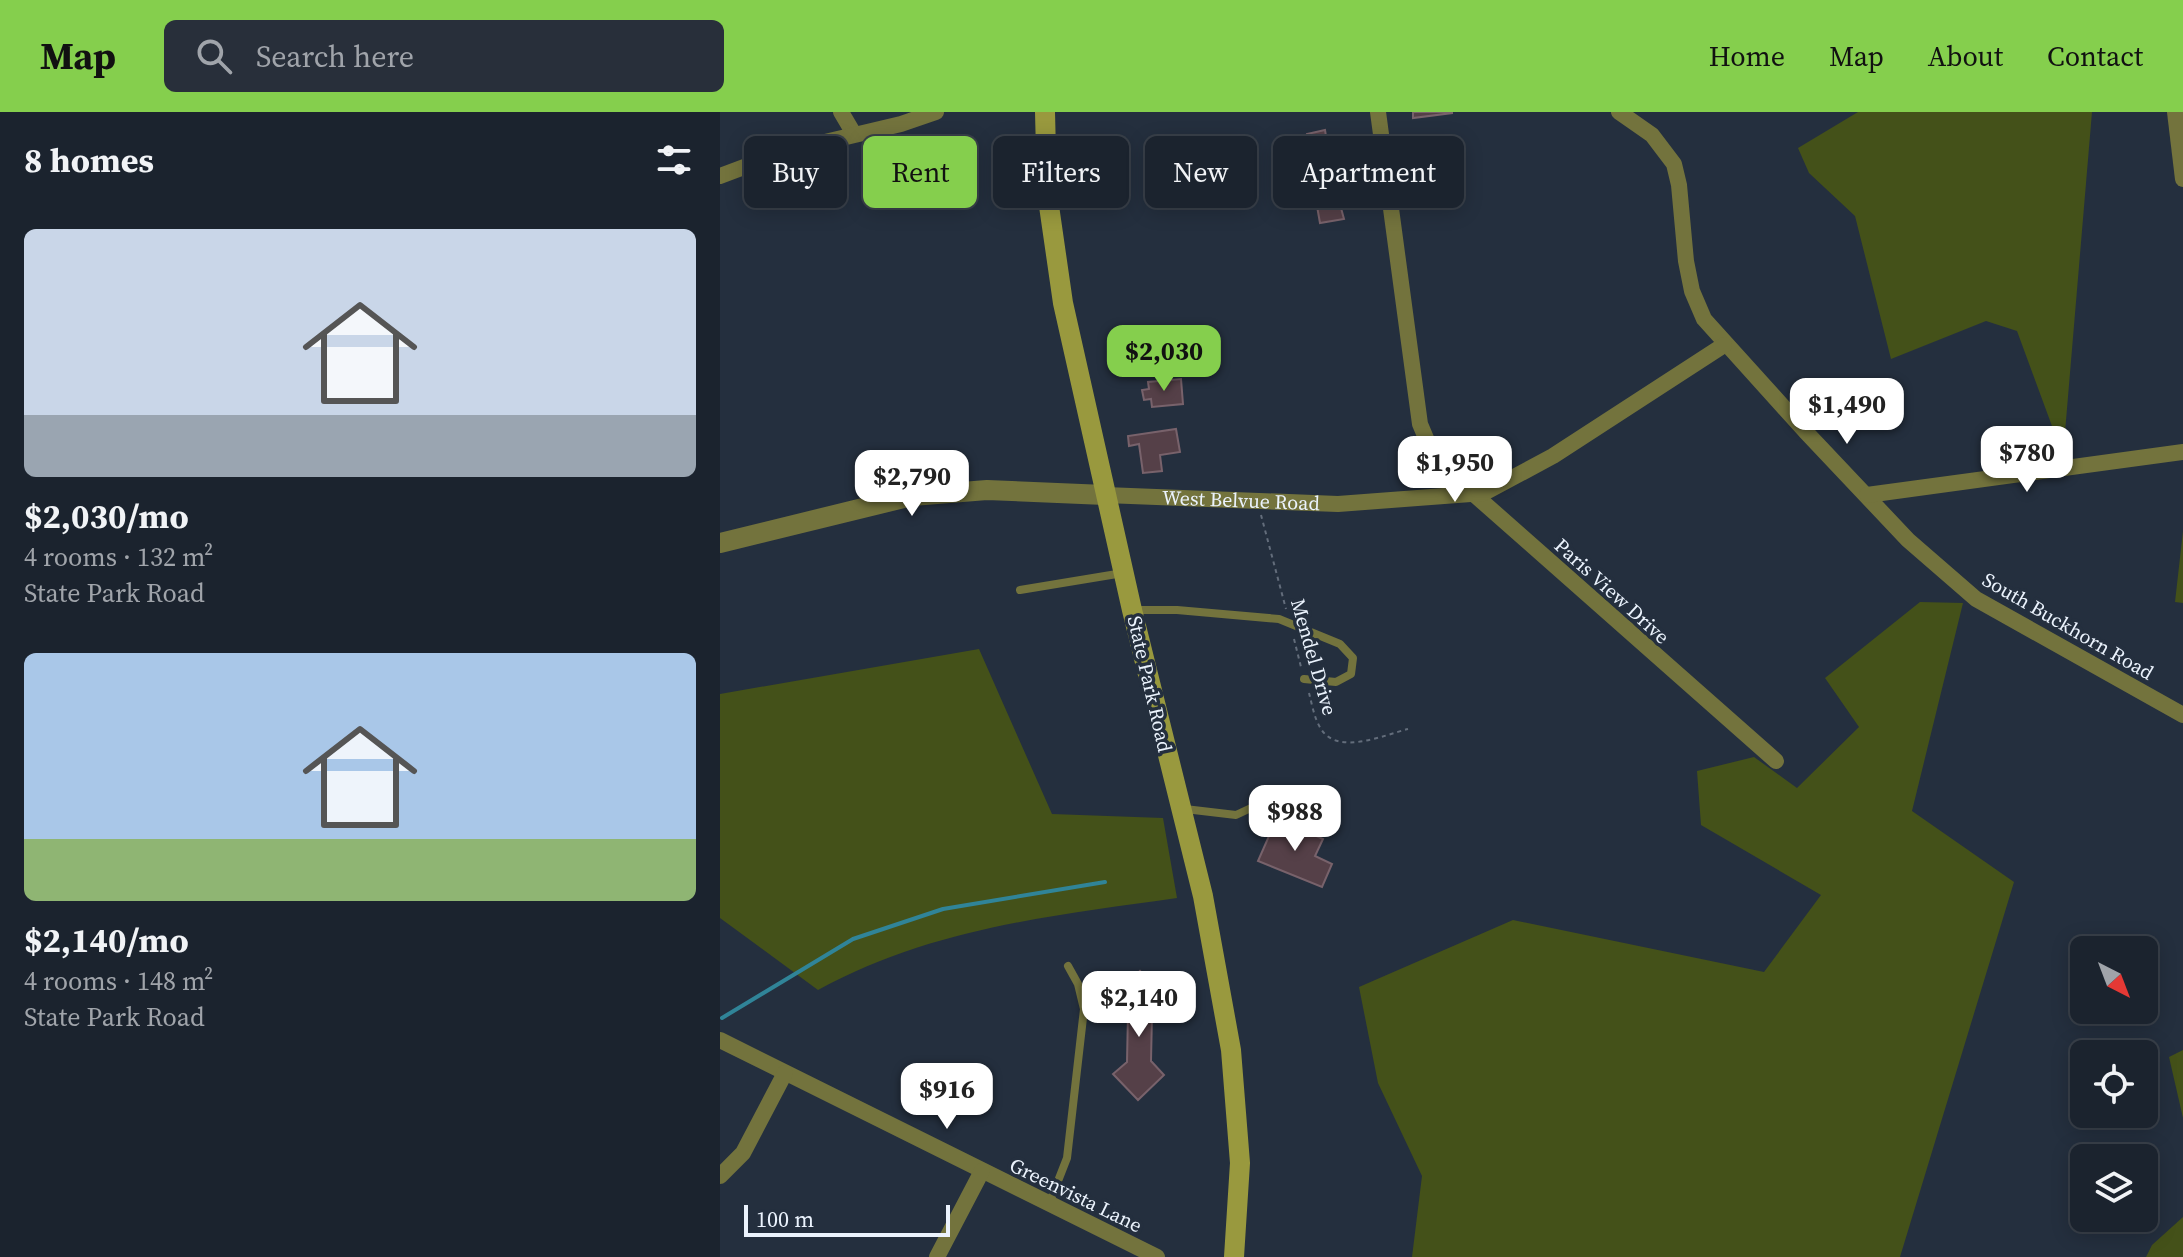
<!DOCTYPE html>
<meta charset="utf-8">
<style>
body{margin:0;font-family:"Source Serif 4",serif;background:#282f3a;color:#f1f3f6;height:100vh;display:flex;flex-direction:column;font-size:30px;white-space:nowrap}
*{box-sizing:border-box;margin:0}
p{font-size:26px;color:#a0a4aa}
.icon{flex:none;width:44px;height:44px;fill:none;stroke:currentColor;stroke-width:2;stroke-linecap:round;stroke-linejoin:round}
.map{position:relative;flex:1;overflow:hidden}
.drawer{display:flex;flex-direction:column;background:#1b232e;width:720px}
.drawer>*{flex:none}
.guide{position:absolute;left:24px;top:24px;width:760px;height:72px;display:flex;gap:16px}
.needle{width:52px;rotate:138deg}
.controls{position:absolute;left:1350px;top:824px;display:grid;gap:16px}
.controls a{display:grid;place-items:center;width:88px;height:88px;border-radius:12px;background:#1b232e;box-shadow:0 4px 20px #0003,0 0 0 2px #39404a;font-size:40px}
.scale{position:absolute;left:24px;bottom:20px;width:206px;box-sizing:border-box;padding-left:8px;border:4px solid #ebf3fd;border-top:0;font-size:22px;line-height:28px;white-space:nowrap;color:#ebf3fd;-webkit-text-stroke:6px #242f3e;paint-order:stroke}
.price{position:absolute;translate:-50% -68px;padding:0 18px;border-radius:16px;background:#fff;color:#222;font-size:26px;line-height:52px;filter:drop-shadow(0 2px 4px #0008)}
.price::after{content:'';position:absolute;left:50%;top:48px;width:24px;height:18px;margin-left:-12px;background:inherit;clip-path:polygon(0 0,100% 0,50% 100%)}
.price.on{background:#85cf4d;color:#111}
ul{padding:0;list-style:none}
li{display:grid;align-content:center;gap:16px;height:424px;padding:0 24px}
li span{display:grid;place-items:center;height:248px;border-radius:12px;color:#555}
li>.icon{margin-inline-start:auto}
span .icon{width:144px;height:144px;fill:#fffc;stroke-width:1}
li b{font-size:34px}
h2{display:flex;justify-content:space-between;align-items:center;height:96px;padding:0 24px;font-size:34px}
.tag{padding:0 28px;border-radius:12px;background:#1b232e;box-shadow:0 4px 20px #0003,0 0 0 2px #39404a;font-size:28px;line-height:72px}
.tag.on{background:#85cf4d;color:#111}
header{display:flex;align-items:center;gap:48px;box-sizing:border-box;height:112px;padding:0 40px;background:#85cf4d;color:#111}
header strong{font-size:38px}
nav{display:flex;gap:44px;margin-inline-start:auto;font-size:28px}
.search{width:560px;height:72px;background:#282f3a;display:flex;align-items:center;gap:20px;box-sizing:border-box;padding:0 28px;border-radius:12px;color:#a0a4aa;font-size:30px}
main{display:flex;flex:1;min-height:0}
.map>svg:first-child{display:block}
</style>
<header>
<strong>Map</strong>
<div class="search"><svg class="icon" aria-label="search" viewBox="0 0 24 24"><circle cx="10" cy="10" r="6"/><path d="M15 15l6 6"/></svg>Search here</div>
<nav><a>Home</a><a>Map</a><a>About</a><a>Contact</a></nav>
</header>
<main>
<section class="drawer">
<h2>8 homes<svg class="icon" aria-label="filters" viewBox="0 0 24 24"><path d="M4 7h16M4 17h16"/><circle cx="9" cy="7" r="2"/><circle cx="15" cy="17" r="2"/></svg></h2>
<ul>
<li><span style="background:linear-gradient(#c9d6e8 75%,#9aa5b1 0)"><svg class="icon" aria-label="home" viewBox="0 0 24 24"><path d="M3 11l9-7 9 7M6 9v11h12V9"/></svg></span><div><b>$2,030/mo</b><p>4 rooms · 132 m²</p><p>State Park Road</p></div></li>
<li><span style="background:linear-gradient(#a9c7e8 75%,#8fb573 0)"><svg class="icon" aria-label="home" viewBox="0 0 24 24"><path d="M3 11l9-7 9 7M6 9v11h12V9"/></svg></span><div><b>$2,140/mo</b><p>4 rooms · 148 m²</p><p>State Park Road</p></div></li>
</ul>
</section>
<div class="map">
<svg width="1463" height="1145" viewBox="0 0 1463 1145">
<rect width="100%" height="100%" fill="#242f3e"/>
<path fill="#445119" d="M1138,0H1372L1343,344L1297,219L1266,209L1171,247L1135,104L1089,61L1078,36Z
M1463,419V491L1455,490Z
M1200,490L1243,491L1192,699L1294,770L1180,1145H692L702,1064L658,971L639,875L793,808L1044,860L1101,783L981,713L977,659L1034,645L1077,676L1139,615L1105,566Z
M259,537L332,702L443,706L457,786C330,804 212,816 98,878L0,806V582Z
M1463,938V1006L1449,945Z
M1463,1105V1145H1426L1432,1133Z"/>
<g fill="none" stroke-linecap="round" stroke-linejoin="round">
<path stroke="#308498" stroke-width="4" d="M2,906L133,827L223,797L385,770"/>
</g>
<path fill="#554048" stroke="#78626b" stroke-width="2" d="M693,0H732V1L693,6Z
M605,18L610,50L574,56L572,41L585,39L584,34L588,33L587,22Z
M612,63L624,107L600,111L592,66Z
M461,267L463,292L432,295L431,287L424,288L422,278L429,277L428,270Z
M456,317L460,340L440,343L442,359L423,361L419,332L409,334L408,324Z
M557,706L603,727L595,744L612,752L602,775L538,749Z
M420,859L440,880L425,895V901L432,902L431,949L444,963L418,988L393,962L407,950L408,901H414V895L398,881Z"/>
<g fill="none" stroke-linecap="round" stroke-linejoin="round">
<path stroke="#636d7b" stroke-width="2" stroke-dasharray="4 4" stroke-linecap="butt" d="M541,403L566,497
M574,527L581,555
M589,581C592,592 594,606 601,617C618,644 664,623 688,617"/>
<path stroke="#73733d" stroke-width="8" d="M300,478L403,461
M413,498H457L559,507L620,532L633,546L631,562L616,570L584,567
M465,697L516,703L548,688L613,715
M329,1092L347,1046L364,897L358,872L348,854"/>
<g stroke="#73733d" stroke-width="16">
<path d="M121,0L134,22"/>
<path d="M658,0L700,312L711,338L739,369L1056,649"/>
<path d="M899,0L932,23L954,52L959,73L966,149L972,179L984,207L1085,319L1188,428L1256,487L1463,603"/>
<path d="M1455,0L1463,67"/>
<path d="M0,64L67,39L181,12L216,0"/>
<path id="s1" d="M385,383L618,392L764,381L833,344L1004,233"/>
<path d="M1147,383L1463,340"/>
<path d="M0,928L437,1145"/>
<path d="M0,1064L23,1041L65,961"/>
<path d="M217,1145L262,1059"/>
</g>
<path stroke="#73733d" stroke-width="20" d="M0,431L192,384L267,378L385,383"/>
<path stroke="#99993e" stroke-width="20" d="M325,0L327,80L343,191L412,498L483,784L511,938L520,1051L514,1145"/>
</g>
<g text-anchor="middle" stroke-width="7" stroke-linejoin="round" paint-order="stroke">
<g font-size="20" fill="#ebf3fd" stroke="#242f3e">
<text dy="7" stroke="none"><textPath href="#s1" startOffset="136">West Belvue Road</textPath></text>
<text transform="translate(892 479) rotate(42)" y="7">Paris View Drive</text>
<text transform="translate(1348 514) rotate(30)" y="7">South Buckhorn Road</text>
<text transform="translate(594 545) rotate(74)" y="7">Mendel Drive</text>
<text transform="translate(430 572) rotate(77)" y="7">State Park Road</text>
<text transform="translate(356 1083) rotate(26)" y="7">Greenvista Lane</text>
</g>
</g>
</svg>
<div class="controls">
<a><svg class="needle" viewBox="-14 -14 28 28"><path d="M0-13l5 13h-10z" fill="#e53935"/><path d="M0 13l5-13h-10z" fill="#a0a4aa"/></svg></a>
<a><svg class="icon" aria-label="locate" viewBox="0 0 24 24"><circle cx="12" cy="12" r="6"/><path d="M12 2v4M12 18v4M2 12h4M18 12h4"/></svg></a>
<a><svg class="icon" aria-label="layers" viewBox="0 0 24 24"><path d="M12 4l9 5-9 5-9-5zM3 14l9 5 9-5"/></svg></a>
</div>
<div class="scale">100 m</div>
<b class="price on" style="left:444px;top:281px">$2,030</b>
<b class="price" style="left:1127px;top:334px">$1,490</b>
<b class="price" style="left:1307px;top:382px">$780</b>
<b class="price" style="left:735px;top:392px">$1,950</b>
<b class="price" style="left:192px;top:406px">$2,790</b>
<b class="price" style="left:575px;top:741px">$988</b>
<b class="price" style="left:419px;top:927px">$2,140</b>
<b class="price" style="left:227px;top:1019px">$916</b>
<div class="guide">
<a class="tag">Buy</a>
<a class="tag on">Rent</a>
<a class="tag">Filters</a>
<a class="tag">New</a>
<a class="tag">Apartment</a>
</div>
</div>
</main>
